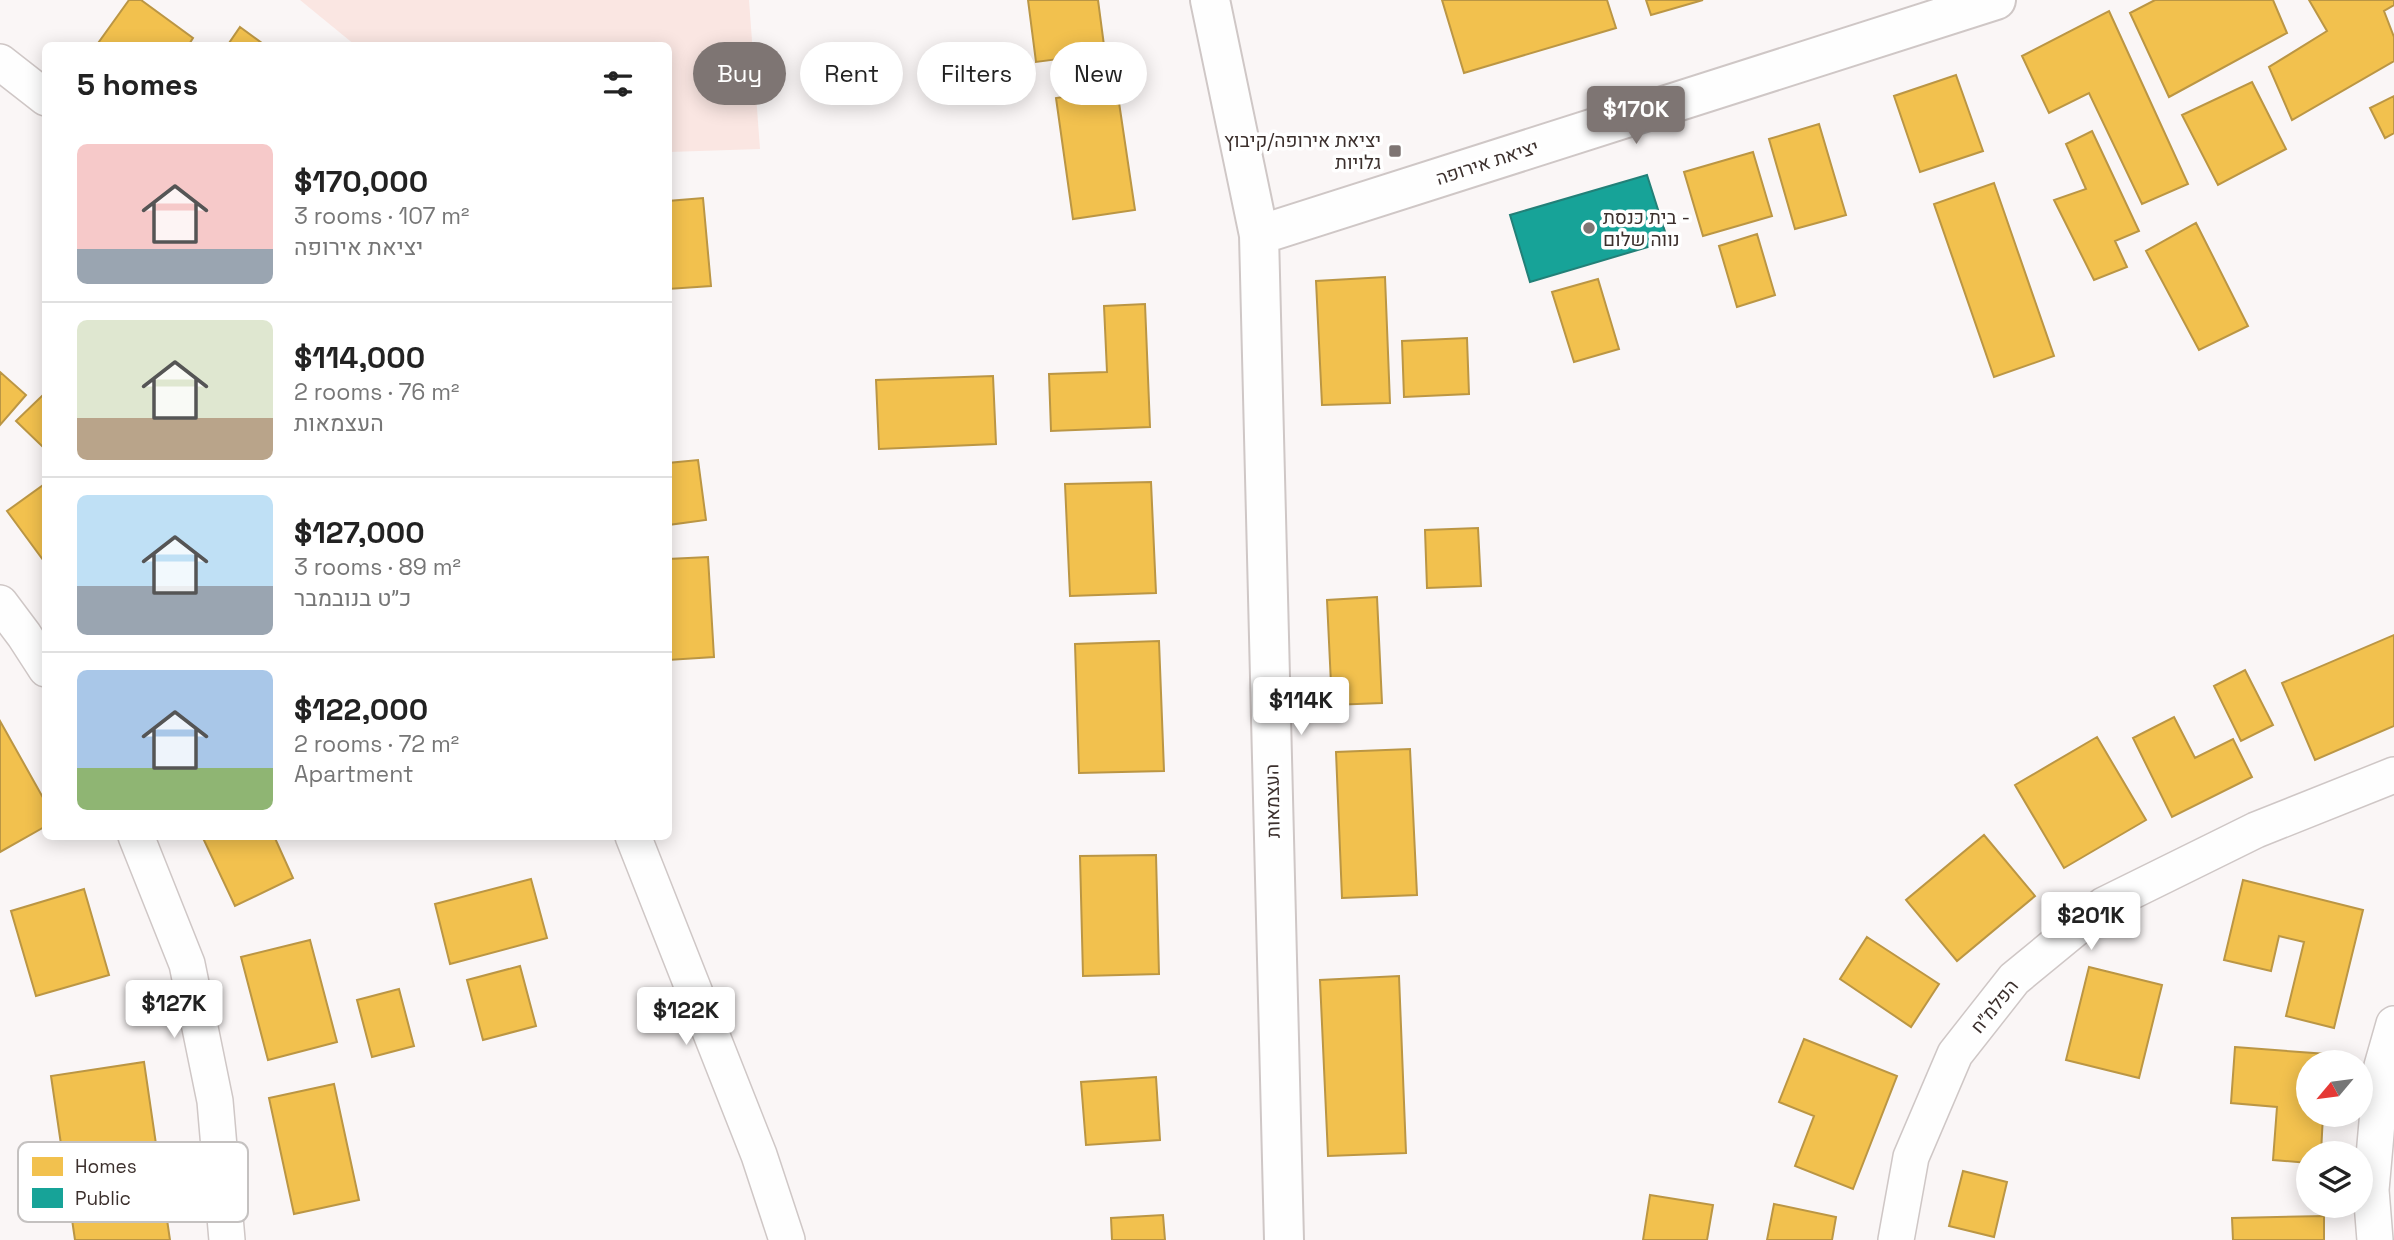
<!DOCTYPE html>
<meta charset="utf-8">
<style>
body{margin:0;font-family:"Space Grotesk",Heebo,sans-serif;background:#f6f6f6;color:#222;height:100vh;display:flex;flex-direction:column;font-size:26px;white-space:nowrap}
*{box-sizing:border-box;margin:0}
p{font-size:23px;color:#767676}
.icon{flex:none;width:38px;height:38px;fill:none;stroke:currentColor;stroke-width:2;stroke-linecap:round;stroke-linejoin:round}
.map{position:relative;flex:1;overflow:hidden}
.side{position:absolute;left:42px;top:42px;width:630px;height:798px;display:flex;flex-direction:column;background:#fff;border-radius:10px;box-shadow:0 4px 18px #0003}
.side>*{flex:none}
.hud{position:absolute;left:693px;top:42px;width:665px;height:63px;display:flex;gap:14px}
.needle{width:46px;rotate:241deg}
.tools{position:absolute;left:2296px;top:1050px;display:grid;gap:14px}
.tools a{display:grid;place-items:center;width:77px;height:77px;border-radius:50%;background:#fff;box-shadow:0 4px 18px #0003;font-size:35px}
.price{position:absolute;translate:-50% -60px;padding:0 16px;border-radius:7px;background:#fff;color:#222;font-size:23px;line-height:46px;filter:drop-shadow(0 2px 4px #0008)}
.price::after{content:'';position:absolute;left:50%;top:42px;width:21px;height:16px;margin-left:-10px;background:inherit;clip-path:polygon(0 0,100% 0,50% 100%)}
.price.on{background:#7e7573;color:#fff}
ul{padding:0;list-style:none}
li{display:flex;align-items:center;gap:21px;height:175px;padding:0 35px}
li+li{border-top:2px solid #e0e0e0}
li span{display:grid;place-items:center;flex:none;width:196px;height:140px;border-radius:10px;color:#555}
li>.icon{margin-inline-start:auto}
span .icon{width:84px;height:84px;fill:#fffc;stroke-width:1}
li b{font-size:30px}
h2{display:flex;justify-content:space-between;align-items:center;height:84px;padding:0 35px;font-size:30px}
.chip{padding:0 24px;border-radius:32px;background:#fff;box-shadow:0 4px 18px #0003;font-size:24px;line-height:63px}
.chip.on{background:#7e7573;color:#fff}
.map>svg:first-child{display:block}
</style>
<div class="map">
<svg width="2394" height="1240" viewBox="0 0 2394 1240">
<rect width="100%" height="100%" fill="#faf6f6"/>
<path fill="#fae6e2" d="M300,0H749L760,149L669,152L668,46L355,45Z"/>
<path fill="#f2c14e" stroke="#bb9644" stroke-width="2" d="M129,0H141L193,38L188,46H96Z
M1028,0H1098L1105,53L1036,62Z
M1442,0H1607L1616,28L1464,73Z
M1646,0H1703L1651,15Z
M2155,0H2273L2287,33L2169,97L2130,13Z
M2309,0H2394V5L2384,11L2394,37V61L2292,120L2269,67L2327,31Z
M2109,11L2188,184L2142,204L2089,93L2049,113L2022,56Z
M240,27L266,46H227Z
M1956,75L1983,151L1920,172L1894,96Z
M2252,82L2286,149L2218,185L2182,115Z
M1117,89L1135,210L1073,219L1056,98Z
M2394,96V133L2385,138L2370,108Z
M1819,124L1846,215L1795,229L1769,139Z
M2092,131L2139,231L2115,241L2127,267L2094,280L2054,200L2086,189L2066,144Z
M1753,152L1772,216L1703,236L1684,172Z
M1994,183L2054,356L1994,377L1934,204Z
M703,198L711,286L668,289V201Z
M2196,223L2248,326L2199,350L2146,251Z
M1757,234L1775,295L1737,307L1719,246Z
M1385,277L1390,403L1322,405L1316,281Z
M1598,279L1619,349L1574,362L1552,292Z
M1145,304L1150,427L1051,431L1049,374L1107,372L1104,306Z
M1467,338L1469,394L1404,397L1402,341Z
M0,372L26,395L0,425Z
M993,376L996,444L879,449L876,380Z
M46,392V450L16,421Z
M698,460L706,520L668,525V463Z
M1151,482L1156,593L1070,596L1065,484Z
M46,483V564L7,511Z
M1478,528L1481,586L1427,588L1425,530Z
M708,557L714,657L668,660V559Z
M1377,597L1382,703L1332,705L1327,600Z
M2394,635V726L2315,760L2282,683Z
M1159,641L1164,771L1079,773L1075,644Z
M2245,670L2273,725L2241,741L2214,686Z
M2174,717L2195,758L2233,739L2252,777L2172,817L2133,738Z
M0,721L46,803V826L0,852Z
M2097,737L2146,820L2064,868L2015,785Z
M1410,749L1417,895L1342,898L1336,752Z
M1984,835L2035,896L1957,961L1906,900Z
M202,836H274L293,878L235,906Z
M1156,855L1159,974L1083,976L1080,856Z
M531,879L547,938L450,964L435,904Z
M2243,880L2363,910L2334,1028L2286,1016L2304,942L2279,936L2271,971L2224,960Z
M84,889L109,975L36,996L11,911Z
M1867,937L1939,984L1911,1027L1840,979Z
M310,940L337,1042L268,1060L241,957Z
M520,966L536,1026L483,1040L467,980Z
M2089,967L2162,985L2139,1078L2066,1060Z
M1399,976L1406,1153L1328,1156L1320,980Z
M399,989L414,1046L372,1057L357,1000Z
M1804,1039L1897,1076L1853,1189L1795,1166L1814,1116L1779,1102Z
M2235,1047L2327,1054V1062H2308V1115H2323L2321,1153H2308V1163L2273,1160L2277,1107L2231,1103Z
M144,1062L170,1240H75L51,1076Z
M1156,1077L1160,1140L1086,1145L1081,1082Z
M334,1084L359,1200L294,1214L269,1098Z
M1963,1171L2007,1182L1994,1237L1949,1226Z
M1650,1195L1713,1205L1707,1240H1643Z
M1774,1204L1836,1217L1832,1240H1767Z
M1163,1215L1165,1240H1112L1111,1218Z
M2324,1216V1240H2233L2232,1218Z"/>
<path fill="#17a398" stroke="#228078" stroke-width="2" d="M1647,175L1668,241L1530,282L1510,215Z"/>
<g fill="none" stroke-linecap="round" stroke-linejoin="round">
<defs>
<path id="minor" d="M0,62L46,98
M0,603L24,635L46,669
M136,836L187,964L215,1101L227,1240
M633,836L759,1155L787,1240
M1896,1240L1911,1157L1955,1054L2014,979L2104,905L2256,830L2394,775
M2375,1240L2371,1190L2382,1066L2394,1024"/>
<path id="tertiary" d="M1210,0L1259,235L1284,1240
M1259,235L1996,0"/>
</defs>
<use href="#minor" stroke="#cfc7c6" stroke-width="38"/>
<use href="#tertiary" stroke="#cfc7c6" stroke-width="42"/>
<use href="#minor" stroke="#fefefe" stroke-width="35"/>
<use href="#tertiary" stroke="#fefefe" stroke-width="38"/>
</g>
<g fill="#7e7573" stroke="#fff" stroke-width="2.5">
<rect x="1388" y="144" width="14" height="14" rx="3.5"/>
<circle cx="1589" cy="228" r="7"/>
</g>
<g text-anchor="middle" stroke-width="7" stroke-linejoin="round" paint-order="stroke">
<g font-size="19" fill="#3c302d" stroke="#fff" text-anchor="end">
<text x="1381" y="147">יציאת אירופה/קיבוץ<tspan x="1381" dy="22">גלויות</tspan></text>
<text x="1603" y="224" text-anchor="start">בית כנסת -<tspan x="1603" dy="22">נווה שלום</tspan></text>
</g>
<g font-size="19" fill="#3c302d" stroke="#fff">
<text transform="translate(1487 162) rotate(-18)" y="7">יציאת אירופה</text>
<text transform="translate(1272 801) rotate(-91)" y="7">העצמאות</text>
<text transform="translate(1994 1006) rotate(-51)" y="7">הפלמ״ח</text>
</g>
</g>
<rect x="18" y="1142" width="230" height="80" rx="10" fill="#fff" stroke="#c4c1c0" stroke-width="2"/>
<rect x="32" y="1157" width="31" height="19" fill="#f2c14e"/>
<rect x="32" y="1188" width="31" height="20" fill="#17a398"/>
<g font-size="19" fill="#3c302d">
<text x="75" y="1173">Homes</text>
<text x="75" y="1205">Public</text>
</g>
</svg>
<div class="tools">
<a><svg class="needle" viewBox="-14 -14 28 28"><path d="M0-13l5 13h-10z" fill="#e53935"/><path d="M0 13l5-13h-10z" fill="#767676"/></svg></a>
<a><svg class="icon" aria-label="layers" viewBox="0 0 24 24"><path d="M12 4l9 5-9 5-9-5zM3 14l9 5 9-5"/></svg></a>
</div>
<b class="price on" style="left:1636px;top:146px">$170K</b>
<b class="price" style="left:1301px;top:737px">$114K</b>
<b class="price" style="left:2091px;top:952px">$201K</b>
<b class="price" style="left:174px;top:1040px">$127K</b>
<b class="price" style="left:686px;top:1047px">$122K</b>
<div class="hud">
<a class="chip on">Buy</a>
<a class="chip">Rent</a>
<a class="chip">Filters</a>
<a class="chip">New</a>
</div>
<section class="side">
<h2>5 homes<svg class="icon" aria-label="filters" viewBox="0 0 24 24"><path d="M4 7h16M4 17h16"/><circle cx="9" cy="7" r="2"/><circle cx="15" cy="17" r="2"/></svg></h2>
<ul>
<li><span style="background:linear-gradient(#f6c9c9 75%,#9aa5b1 0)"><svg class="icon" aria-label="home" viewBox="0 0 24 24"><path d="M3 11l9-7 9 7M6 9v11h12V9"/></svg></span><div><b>$170,000</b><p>3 rooms · 107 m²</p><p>יציאת אירופה</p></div></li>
<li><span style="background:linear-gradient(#dfe7d0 70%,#b9a48a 0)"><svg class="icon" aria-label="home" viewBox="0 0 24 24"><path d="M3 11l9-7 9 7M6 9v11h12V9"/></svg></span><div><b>$114,000</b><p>2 rooms · 76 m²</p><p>העצמאות</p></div></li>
<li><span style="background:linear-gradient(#bfe0f5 65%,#9aa5b1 0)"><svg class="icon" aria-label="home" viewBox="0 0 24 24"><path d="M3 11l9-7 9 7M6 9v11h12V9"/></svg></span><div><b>$127,000</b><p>3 rooms · 89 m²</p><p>כ״ט בנובמבר</p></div></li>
<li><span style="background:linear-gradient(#a9c7e8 70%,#8fb573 0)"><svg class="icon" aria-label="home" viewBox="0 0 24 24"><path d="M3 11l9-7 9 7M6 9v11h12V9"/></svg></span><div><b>$122,000</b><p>2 rooms · 72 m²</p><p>Apartment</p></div></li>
</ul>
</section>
</div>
